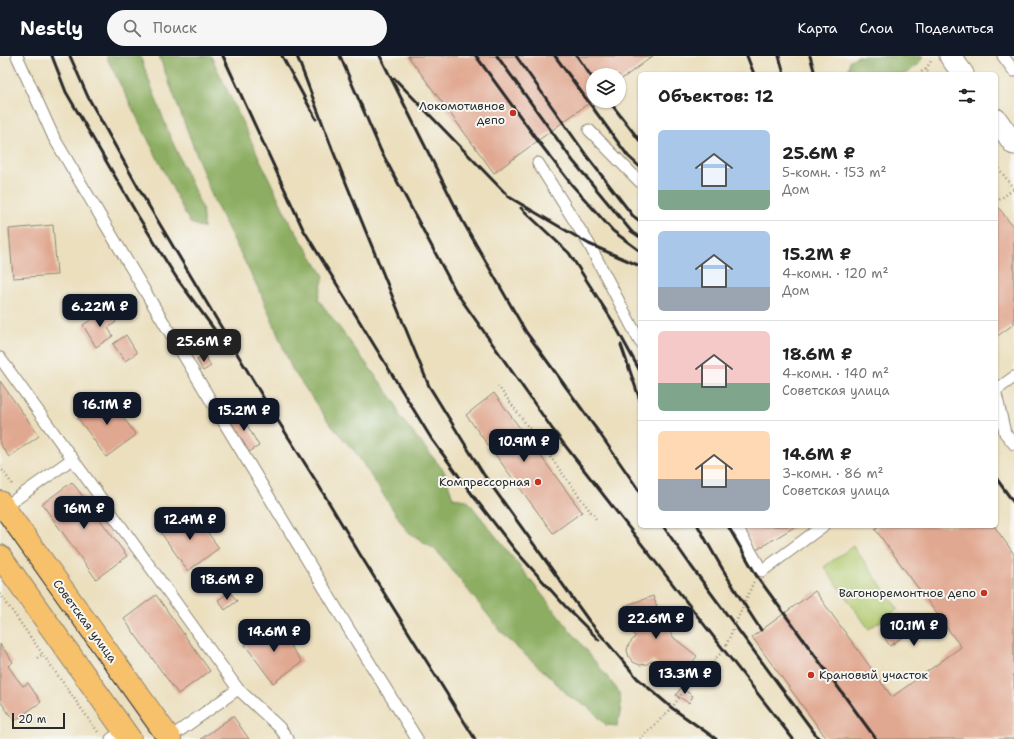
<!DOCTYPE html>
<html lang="ru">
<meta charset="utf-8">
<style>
body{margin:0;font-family:"Shantell Sans",sans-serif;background:#f6f6f6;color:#222;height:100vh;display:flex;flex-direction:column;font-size:15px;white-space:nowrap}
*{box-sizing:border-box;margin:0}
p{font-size:13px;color:#767676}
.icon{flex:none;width:22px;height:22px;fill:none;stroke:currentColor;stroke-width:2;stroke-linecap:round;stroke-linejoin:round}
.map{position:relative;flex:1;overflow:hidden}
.panel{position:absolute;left:638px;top:16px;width:360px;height:456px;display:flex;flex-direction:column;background:#fff;border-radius:6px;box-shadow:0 1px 3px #0004}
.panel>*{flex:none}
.tools{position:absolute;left:586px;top:12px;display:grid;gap:8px}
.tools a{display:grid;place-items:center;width:40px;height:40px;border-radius:50%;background:#fff;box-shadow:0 1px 3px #0004;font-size:20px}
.scale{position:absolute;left:12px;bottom:10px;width:53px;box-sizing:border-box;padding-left:4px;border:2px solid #2b2b2b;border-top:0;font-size:11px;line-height:14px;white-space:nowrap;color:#2b2b2b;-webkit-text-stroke:3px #f6f6f2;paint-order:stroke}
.price{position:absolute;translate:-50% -34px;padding:0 9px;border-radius:8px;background:#111827;color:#fff;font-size:13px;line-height:26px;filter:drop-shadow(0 1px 2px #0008)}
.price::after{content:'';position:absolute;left:50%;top:24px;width:12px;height:9px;margin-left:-6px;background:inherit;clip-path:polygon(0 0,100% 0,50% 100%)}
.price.current{background:#222;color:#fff}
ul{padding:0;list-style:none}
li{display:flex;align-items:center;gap:12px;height:100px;padding:0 20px}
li+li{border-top:1px solid #e0e0e0}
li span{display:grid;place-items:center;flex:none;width:112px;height:80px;border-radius:6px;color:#555}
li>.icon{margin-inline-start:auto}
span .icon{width:48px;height:48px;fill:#fffc;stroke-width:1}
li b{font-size:17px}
h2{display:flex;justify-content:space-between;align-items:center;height:48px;padding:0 20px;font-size:17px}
header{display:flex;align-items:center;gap:24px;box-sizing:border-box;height:56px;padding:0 20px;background:#111827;color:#fff}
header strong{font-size:19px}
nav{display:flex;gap:22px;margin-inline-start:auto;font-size:14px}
.search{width:280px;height:36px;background:#f6f6f6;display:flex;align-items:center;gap:10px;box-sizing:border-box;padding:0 14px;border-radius:22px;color:#767676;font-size:15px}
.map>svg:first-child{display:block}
</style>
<header>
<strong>Nestly</strong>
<div class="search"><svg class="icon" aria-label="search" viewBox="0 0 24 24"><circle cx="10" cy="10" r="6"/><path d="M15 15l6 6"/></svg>Поиск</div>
<nav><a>Карта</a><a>Слои</a><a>Поделиться</a></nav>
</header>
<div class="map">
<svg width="1014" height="683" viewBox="0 0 1014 683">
<rect width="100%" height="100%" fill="#f6f6f2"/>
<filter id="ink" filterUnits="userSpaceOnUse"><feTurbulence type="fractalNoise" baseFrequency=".025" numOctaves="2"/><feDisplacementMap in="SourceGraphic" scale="8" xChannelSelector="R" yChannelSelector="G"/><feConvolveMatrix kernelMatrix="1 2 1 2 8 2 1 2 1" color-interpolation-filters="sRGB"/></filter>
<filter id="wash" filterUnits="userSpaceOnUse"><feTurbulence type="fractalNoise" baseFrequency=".012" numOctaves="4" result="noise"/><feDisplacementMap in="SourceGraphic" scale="16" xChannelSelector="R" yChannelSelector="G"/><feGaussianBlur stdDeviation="0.9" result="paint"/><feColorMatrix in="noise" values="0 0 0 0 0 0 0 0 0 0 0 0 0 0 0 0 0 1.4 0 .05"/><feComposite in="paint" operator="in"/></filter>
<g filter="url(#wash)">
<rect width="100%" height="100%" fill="#ebdfbe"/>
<path fill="#b2ca6f" stroke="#6e7a4d" d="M853,490L898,553L869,573L824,511Z"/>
<path fill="#8dae62" stroke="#5c6c46" d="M106,0H140L169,78L202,152L204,172L190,167Z
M159,0H211L289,165L324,220L318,243L395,346L400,361L444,415L453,442L467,444L620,637L621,653L617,670L606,669L588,651L570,641L548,619L507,583L437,495L407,475L356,397L330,368L292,313L261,238L214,145Z
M858,0H923L918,9L905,18H847L850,4Z"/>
<g id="blocks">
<path fill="#e1a891" d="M408,0H653L619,25V19H593V44L494,117Z
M996,148L1014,172V268L996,281Z
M53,169L57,219L13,222L9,173Z
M108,253L116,266L108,272L113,280L96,291L83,269Z
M126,279L137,297L125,305L113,288Z
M205,300L211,310L203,315L197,304Z
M0,325L39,380L9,401L0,388Z
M494,337L582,456L553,477L466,359Z
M108,340L136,379L106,401L78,362Z
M240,357L259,390L249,396L229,364Z
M72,426L127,500L96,523L42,448Z
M192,455L219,492L188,515L161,477Z
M742,470H796L756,494Z
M879,470H994L1014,498V617L1013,618L1014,620V683H827L752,581L815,535L892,641L961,591L875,473Z
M230,536L237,545L225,554L218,544Z
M156,539L210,615L178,638L124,563Z
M653,540L663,567L674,582L697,600L679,624L653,604L647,608L640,609L633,606L629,601L627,594L629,588L635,581L624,550Z
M895,567L904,580L890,590L881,577Z
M275,568L302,606L273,627L245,589Z
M0,588L13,606L8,610L15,620L23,630L28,627L41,646L14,665L0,645Z
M681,632L693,640L689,647L676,639Z
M233,660L249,683H201Z"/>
</g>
</g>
<g filter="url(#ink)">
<use href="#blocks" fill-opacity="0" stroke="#8b8574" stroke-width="1"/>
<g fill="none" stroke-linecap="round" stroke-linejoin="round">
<defs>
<path id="lane" d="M17,0L54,82L149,242L350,575L417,683
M1003,0L1014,15
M589,74L640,126
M538,107L589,188L640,286
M0,302L238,633L279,671L288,683
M996,334L1014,321
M996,338L1005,377L1014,388
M2,453L72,403
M736,470L762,515L823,470
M111,683L124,674
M168,683L238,633"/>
<path id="street" d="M950,0L963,18
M996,63L1014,88"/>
<path id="primary" d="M0,446L170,683
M0,500L130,683"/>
</defs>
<use href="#lane" stroke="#8b8574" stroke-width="13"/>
<use href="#street" stroke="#8b8574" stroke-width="23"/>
<use href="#primary" stroke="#8b8574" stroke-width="24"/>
<path stroke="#8b8574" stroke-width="2.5" stroke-dasharray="1 3" stroke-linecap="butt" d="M926,13L931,5
M918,18L926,13L930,18
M996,109L1014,133
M996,146L1014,133
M498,330L596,463
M0,411L12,428
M0,538L98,676
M37,602L43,598
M640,683L672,652L684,634L724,594L754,525"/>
<use href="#lane" stroke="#fff" stroke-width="11"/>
<use href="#street" stroke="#fff" stroke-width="21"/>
<use href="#primary" stroke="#f7c06b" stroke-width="22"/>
<path stroke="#2b2b2b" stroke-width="1" d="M0,465L155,683"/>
<path stroke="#2b2b2b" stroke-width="3" d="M52,0L66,36L138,160L176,221L230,295
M70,0L88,41L143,140L263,341L316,425L361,500L475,683
M223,0L303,173L431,382L474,441L515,494L565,550L599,584
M282,0L316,63
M297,0L333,95L429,330L484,419L589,565L637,622L672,652L716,683
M340,0L381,95L456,236L553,374L793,683
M380,0L462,164L526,276L600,378L640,436
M476,0L538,85L572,129L613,175L640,195
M497,0L573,105L631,175L640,181
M516,0L589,103L633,160L640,165
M555,0L628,100L640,111
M577,0L593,23
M747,0L754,18
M779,0L784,18
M810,0L815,18
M394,22L509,141L589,188L640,210
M609,45L640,85
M521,152L569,197L612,264L640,315
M621,289L640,344
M996,422L1014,447
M663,470L691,510L819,683
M698,470C718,506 738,540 761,574
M728,470L756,519L876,683"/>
</g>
</g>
<g fill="#c8321e" stroke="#f6f6f2" stroke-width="1.5">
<circle cx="513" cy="57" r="4"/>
<circle cx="538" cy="426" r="4"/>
<circle cx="984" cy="537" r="4"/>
<circle cx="811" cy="619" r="4"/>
</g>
<g text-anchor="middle" stroke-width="4" stroke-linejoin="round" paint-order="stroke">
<g font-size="12" fill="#2b2b2b" stroke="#f6f6f2" text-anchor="end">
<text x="505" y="54">Локомотивное<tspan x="505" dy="14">депо</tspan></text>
<text x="530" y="430">Компрессорная</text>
<text x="976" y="541">Вагоноремонтное депо</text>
<text x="819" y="623" text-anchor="start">Крановый участок</text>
</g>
<g font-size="12" fill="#2b2b2b" stroke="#f6f6f2">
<text transform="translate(85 565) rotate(54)" y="4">Советская улица</text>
</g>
</g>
</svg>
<div class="tools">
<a><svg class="icon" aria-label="layers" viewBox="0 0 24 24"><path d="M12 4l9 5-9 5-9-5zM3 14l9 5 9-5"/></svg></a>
</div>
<div class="scale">20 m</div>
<b class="price" style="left:100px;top:272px">6.22M ₽</b>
<b class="price current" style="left:204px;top:307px">25.6M ₽</b>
<b class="price" style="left:107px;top:370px">16.1M ₽</b>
<b class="price" style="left:244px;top:376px">15.2M ₽</b>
<b class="price" style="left:524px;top:407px">10.9M ₽</b>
<b class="price" style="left:84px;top:474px">16M ₽</b>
<b class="price" style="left:190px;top:485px">12.4M ₽</b>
<b class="price" style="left:227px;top:545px">18.6M ₽</b>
<b class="price" style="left:656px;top:584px">22.6M ₽</b>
<b class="price" style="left:914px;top:591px">10.1M ₽</b>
<b class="price" style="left:274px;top:597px">14.6M ₽</b>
<b class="price" style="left:685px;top:639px">13.3M ₽</b>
<section class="panel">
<h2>Объектов: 12<svg class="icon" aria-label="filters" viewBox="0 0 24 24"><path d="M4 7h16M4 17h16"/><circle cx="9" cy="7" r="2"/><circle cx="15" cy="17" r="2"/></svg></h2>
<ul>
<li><span style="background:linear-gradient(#a9c7e8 75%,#7fa58c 0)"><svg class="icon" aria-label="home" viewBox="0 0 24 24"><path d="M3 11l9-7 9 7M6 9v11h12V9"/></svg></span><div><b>25.6M ₽</b><p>5-комн. · 153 m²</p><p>Дом</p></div></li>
<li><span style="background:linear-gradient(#a9c7e8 70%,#9aa5b1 0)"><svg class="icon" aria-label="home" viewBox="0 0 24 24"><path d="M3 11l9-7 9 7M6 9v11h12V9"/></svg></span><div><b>15.2M ₽</b><p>4-комн. · 120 m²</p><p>Дом</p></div></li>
<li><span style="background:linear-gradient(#f6c9c9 65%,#7fa58c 0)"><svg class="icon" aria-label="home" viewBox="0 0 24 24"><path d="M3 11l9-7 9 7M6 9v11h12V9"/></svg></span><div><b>18.6M ₽</b><p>4-комн. · 140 m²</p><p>Советская улица</p></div></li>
<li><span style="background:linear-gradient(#ffd9b3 60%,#9aa5b1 0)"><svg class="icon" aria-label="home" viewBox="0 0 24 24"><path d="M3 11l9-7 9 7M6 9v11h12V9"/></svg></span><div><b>14.6M ₽</b><p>3-комн. · 86 m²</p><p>Советская улица</p></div></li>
</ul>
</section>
</div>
